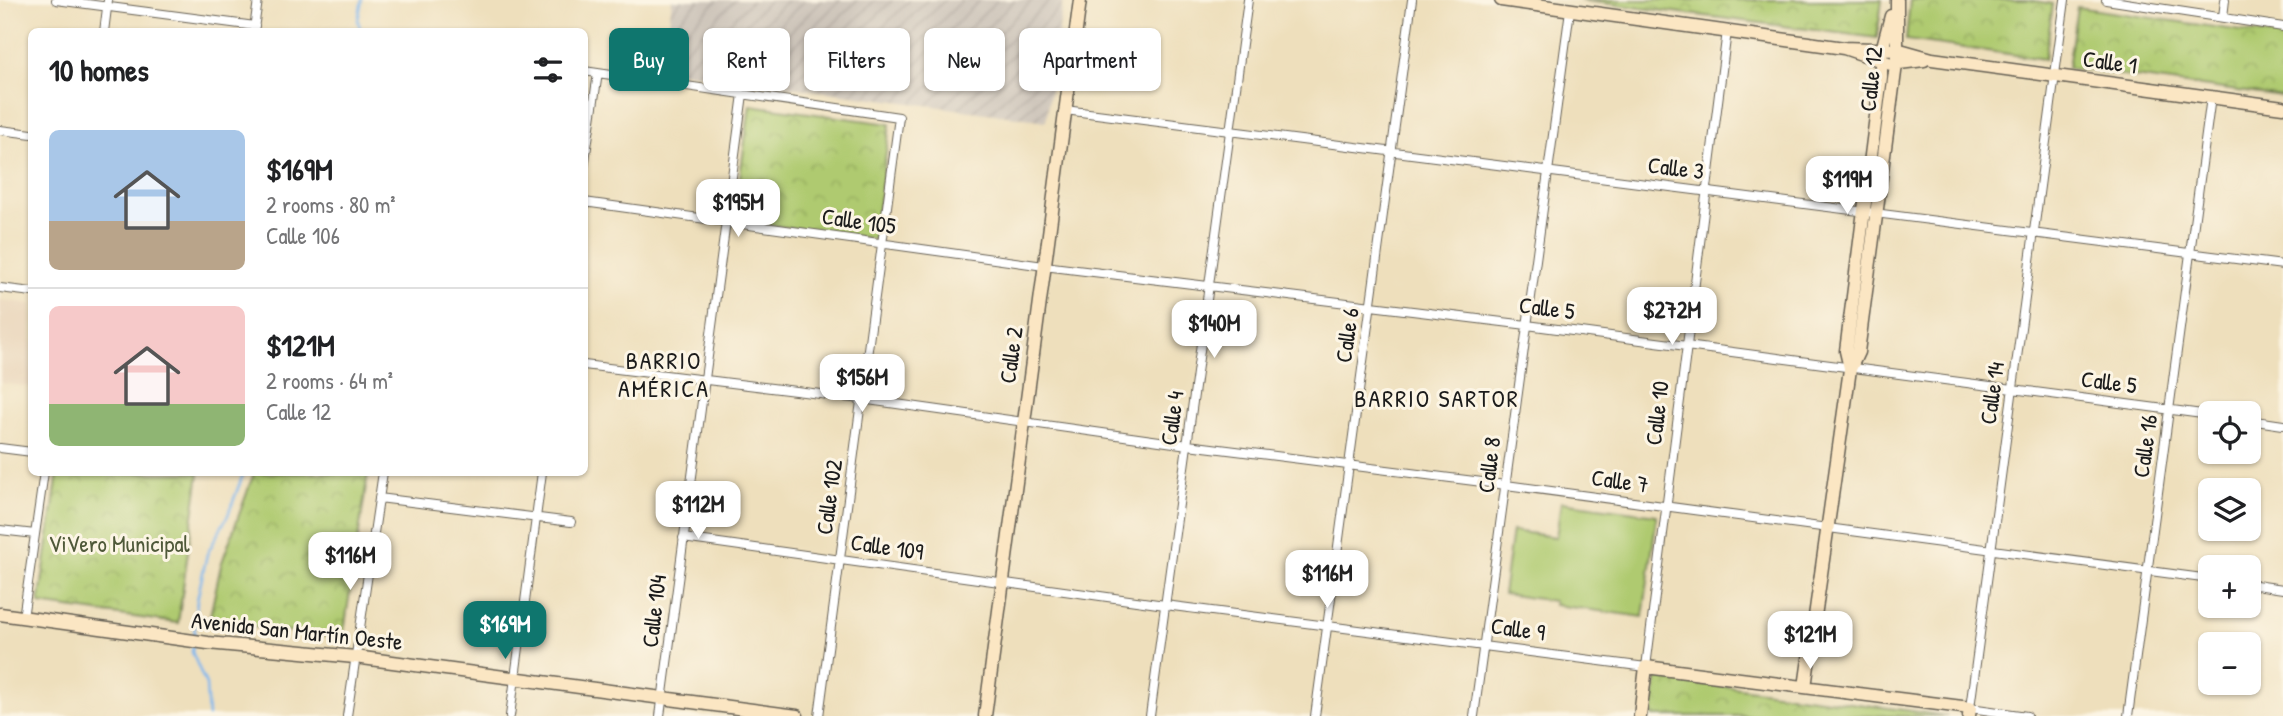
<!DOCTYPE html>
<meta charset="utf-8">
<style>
body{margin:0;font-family:"Patrick Hand",sans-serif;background:#f6f6f6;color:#202124;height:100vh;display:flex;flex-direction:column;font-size:26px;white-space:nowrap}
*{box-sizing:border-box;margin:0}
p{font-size:23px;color:#757577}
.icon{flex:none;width:38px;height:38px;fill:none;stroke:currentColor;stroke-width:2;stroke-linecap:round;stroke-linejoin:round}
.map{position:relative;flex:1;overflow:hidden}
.drawer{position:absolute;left:28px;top:28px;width:560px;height:448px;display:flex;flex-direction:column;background:#fff;border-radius:10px;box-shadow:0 2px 5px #0004}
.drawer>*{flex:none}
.hud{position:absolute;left:609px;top:28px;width:665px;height:63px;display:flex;gap:14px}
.tools{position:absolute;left:2198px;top:401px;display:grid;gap:14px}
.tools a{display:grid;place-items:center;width:63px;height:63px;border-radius:10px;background:#fff;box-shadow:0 2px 5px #0004;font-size:35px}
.price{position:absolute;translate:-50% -60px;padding:0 16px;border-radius:14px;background:#fff;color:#222;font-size:23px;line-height:46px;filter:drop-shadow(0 2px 4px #0008)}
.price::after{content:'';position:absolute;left:50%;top:42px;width:21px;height:16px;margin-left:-10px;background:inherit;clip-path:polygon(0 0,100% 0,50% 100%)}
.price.current{background:#0f766e;color:#fff}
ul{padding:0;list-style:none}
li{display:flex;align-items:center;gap:21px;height:175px;padding:0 21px}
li+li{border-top:2px solid #e0e0e0}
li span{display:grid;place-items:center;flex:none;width:196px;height:140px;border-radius:10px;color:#555}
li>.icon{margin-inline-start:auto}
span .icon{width:84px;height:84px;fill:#fffc;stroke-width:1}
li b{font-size:30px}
h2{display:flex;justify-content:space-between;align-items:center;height:84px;padding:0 21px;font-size:30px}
.chip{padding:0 24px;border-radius:10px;background:#fff;box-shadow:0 2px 5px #0004;font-size:24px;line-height:63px}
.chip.current{background:#0f766e;color:#fff}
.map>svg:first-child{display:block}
</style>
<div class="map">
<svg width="2283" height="716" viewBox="0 0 2283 716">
<defs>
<pattern id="industrial-furrows" width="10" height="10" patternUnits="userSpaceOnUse" patternTransform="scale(1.75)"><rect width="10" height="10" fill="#cbc2b8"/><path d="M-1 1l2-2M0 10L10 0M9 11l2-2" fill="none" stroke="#aea69e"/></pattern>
<pattern id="park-crowns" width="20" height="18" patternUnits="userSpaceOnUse" patternTransform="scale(1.75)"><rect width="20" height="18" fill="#afca70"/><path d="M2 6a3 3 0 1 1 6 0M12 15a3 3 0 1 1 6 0" fill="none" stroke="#96ad60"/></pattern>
</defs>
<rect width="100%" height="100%" fill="#fcf5e5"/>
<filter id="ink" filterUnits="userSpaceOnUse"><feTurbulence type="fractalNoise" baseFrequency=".0143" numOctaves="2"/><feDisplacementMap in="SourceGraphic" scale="14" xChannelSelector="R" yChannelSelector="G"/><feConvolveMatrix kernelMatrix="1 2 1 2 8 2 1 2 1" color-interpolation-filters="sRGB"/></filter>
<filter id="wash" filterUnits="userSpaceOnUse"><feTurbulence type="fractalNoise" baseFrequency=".00686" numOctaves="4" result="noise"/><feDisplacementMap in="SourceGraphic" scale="28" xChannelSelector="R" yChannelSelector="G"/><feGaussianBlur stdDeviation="1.57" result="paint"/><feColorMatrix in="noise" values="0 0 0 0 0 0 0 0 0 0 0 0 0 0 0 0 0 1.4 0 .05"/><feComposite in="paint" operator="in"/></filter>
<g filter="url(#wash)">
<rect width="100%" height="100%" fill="#eedfbc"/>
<path fill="#e8d3b7" d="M0,300L31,304V387L0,383Z"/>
<path fill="url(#industrial-furrows)" d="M672,0H1063L1046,121L663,70Z"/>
<path fill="#afca70" stroke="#667346" stroke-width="2" d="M1561,502L1657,515L1643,617L1554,605V601L1503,594L1512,531L1556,537Z"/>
<path fill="url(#park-crowns)" stroke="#667346" stroke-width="2" d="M1579,0H1882L1877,38Z
M1910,0H2029L2053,4L2045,59L1906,40Z
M2077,7L2283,37V97L2068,68Z
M750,105L890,124L874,239L734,220Z
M58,473H199L178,623L39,604Z
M254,473H368L343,638L209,621L221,565Z
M1657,677L1948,716H1652Z"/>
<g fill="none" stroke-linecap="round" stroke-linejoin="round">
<path stroke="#7db7ee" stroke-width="2.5" d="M361,32L358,20L362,0
M194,638L197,600L207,554L228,515L244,472
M193,645L192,652L206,685L208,716"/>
</g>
</g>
<g filter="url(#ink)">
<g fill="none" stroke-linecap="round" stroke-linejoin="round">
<defs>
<path id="street" d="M56,0L255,26
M2106,0L2283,27
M2223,17L2225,0
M254,29L258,0
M104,32L108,0
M584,71L899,117L819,716
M1065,110L2283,265
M0,130L32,134
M584,167L598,73
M584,202L1044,266L1527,325L2210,415
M0,288L32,292
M584,365L861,399L1188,445L1506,485L2210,579
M2249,420L2283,425
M0,448L32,452
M379,498L571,522
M0,530L35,534
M683,538L1165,605L1646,667L1727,31
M2249,584L2283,589
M23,618L44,472
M347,716L383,472
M510,716L542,472
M660,716L743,94
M1150,716L1248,0
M1315,716L1412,0
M1474,716L1570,10
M2027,716L1970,708L2065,0
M2128,716L2211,97"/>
<path id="secondary" d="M1501,0L1844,48L1891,64L1924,60
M1844,48L1900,50L1932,59L2283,107
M1850,368L1846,351L1881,77V54L1891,16
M0,614L208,643L355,657L797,716
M1805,687L1850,369L1858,352L1897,57V0
M985,716L1080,0
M1640,716L1646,667L1970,708L1969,716"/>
</defs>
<use href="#street" stroke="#666054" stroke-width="10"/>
<use href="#secondary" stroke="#666054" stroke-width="15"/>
<use href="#street" stroke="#fff" stroke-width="8"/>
<use href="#secondary" stroke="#fbe6c3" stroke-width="12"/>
</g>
</g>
<g text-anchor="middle" stroke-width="6" stroke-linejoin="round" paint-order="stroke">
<g font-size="23" fill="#1c1c1c" stroke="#fcf5e5">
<text transform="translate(2110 62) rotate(8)" y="8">Calle 1</text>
<text transform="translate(1871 79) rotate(-84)" y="8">Calle 12</text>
<text transform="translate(1676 168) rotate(7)" y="8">Calle 3</text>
<text transform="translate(859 221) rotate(8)" y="8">Calle 105</text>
<text transform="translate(1547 308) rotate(7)" y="8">Calle 5</text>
<text transform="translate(1347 335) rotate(-82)" y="8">Calle 6</text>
<text transform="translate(1011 355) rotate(-82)" y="8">Calle 2</text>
<text transform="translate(2109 382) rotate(7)" y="8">Calle 5</text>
<text transform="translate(1992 393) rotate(-82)" y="8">Calle 14</text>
<text transform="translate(1657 413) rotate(-83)" y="8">Calle 10</text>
<text transform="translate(1172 418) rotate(-82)" y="8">Calle 4</text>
<text transform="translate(2145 446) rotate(-82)" y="8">Calle 16</text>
<text transform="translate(1489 465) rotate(-83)" y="8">Calle 8</text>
<text transform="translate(1620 481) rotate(8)" y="8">Calle 7</text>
<text transform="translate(829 497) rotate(-82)" y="8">Calle 102</text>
<text transform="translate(887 547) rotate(8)" y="8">Calle 109</text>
<text transform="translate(654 611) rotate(-83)" y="8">Calle 104</text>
<text transform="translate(1518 629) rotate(8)" y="8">Calle 9</text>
<text transform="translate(297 631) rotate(6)" y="8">Avenida San Martín Oeste</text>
</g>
<g font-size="23" fill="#4f5939" stroke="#fcf5e5">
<text x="119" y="552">ViVero Municipal</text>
</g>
<g font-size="24" letter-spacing="2" fill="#1c1c1c" stroke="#fcf5e5">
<text x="664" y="369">BARRIO<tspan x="664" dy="28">AMÉRICA</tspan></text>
<text x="1437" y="407">BARRIO SARTOR</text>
</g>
</g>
</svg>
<div class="tools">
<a><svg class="icon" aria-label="locate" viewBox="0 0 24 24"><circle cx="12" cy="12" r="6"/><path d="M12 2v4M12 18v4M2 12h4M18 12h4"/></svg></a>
<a><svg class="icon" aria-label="layers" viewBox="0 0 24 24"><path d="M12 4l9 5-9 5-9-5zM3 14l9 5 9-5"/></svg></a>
<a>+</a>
<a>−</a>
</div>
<b class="price" style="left:1847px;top:216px">$119M</b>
<b class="price" style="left:738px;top:239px">$195M</b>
<b class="price" style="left:1672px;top:347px">$272M</b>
<b class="price" style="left:1214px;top:360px">$140M</b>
<b class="price" style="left:862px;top:414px">$156M</b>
<b class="price" style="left:698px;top:541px">$112M</b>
<b class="price" style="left:350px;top:592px">$116M</b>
<b class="price" style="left:1327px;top:610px">$116M</b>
<b class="price current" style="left:505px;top:661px">$169M</b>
<b class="price" style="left:1810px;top:671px">$121M</b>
<div class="hud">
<a class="chip current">Buy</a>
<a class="chip">Rent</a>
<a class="chip">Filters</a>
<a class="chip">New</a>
<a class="chip">Apartment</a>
</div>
<section class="drawer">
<h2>10 homes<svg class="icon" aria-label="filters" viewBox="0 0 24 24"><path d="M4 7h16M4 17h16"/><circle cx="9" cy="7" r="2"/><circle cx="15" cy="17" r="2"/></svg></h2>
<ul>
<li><span style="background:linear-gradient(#a9c7e8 65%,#b9a48a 0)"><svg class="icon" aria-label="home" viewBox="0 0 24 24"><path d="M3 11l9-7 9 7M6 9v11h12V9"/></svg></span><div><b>$169M</b><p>2 rooms · 80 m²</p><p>Calle 106</p></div></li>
<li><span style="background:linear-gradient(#f6c9c9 70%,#8fb573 0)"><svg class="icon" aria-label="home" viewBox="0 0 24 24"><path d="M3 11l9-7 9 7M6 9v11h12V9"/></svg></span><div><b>$121M</b><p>2 rooms · 64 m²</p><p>Calle 12</p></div></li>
</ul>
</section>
</div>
